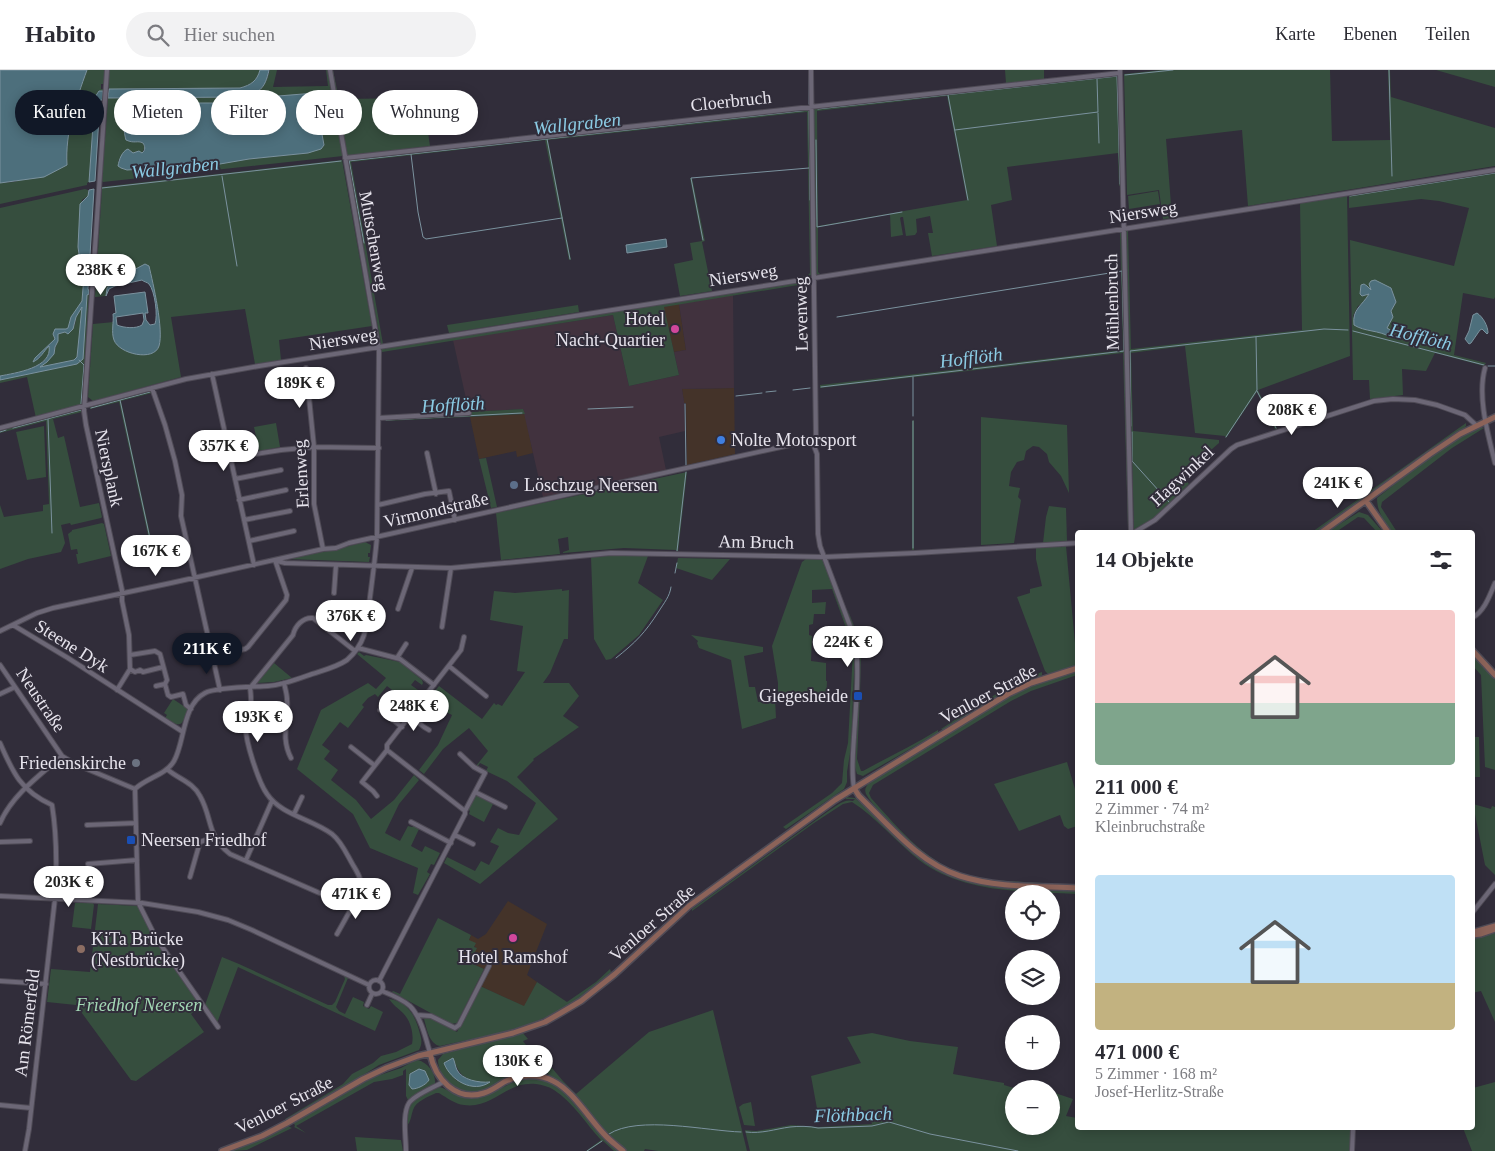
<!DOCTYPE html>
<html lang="de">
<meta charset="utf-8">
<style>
body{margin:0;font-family:Georgia,serif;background:#f2f2f3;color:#2b2b33;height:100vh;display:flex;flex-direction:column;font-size:19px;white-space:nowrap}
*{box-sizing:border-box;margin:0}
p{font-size:16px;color:#7c7c81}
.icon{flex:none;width:28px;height:28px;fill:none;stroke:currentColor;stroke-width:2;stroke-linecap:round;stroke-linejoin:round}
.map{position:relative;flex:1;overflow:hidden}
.details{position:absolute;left:1075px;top:460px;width:400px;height:600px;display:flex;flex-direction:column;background:#fff;border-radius:5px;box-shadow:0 2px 12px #0003}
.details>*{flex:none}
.hud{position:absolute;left:15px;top:20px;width:475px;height:45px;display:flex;gap:10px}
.tools{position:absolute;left:1005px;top:815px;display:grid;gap:10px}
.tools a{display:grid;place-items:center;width:55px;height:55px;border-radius:50%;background:#fff;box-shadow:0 2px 12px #0003;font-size:25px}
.price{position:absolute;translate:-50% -42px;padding:0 11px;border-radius:18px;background:#fff;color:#222;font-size:16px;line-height:32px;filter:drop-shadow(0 1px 2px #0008)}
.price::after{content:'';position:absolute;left:50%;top:30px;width:15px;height:11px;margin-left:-8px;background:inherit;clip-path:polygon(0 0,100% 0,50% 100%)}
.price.selected{background:#111827;color:#fff}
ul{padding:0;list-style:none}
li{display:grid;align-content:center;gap:10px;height:265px;padding:0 20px}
li span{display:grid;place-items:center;height:155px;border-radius:5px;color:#555}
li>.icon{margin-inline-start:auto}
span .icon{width:90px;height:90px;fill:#fffc;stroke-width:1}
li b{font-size:21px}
h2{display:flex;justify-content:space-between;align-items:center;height:60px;padding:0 20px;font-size:21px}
.chip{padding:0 18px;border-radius:22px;background:#fff;box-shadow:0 2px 12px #0003;font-size:18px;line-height:45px}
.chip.selected{background:#111827;color:#fff}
header{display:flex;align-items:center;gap:30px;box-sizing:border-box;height:70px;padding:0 25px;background:#fff;border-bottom:1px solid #e1e1e2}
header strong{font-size:24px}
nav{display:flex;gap:28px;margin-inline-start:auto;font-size:18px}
.search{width:350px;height:45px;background:#f2f2f3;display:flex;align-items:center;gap:12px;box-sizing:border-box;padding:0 18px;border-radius:28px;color:#7c7c81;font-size:19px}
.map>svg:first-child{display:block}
</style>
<header>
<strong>Habito</strong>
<div class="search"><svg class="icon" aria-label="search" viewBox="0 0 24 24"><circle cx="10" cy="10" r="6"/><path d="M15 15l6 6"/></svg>Hier suchen</div>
<nav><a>Karte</a><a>Ebenen</a><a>Teilen</a></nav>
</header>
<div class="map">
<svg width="1495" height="1081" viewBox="0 0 1495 1081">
<rect width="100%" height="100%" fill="#312d3a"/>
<path fill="#443329" d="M679,234L686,280L674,282L663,237Z
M734,318L735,384L687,395L686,333H684L682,319Z
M525,344L533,383L517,387L516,381L479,389L470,347Z
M508,831L547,854L527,905L537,912L525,937L480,916L486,900L462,889L465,881L476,878L469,870L471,865L478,869L486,864Z"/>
<path fill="#41323e" d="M733,225L734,318L682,319L684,331L685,361L659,367L666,400L543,427L523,339L469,342L453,270L613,245L629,316L679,305L674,282L686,280L679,234Z"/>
<path fill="#364e3e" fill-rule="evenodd" d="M87,0H106L105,14H101V19H103V21L99,22L95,27L89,112L87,113V115L0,134V113L14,112L67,95C65,62 76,30 87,0Z
M109,0H260C257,11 251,15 240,18L111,19H109Z
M270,0H277L273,17L328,16L326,0H328L343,86L103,112L102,111L108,28L240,27C259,22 264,21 270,0ZM319,26L321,59L324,75L308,83L249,89L199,96L118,91L128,79L133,83H142L145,77L144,73L140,72L244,33L266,27Z
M331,0H333L339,29L423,28L430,76L345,86Z
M1005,0H1044V9L1006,13Z
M1161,0H1330L1332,71L1390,70L1388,0H1390L1391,27L1495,58V96L1248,136L1242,60L1166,69L1172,148L1163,149L1159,120L1127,125L1124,4Z
M1436,0H1495V17Z
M1118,5L1121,115L1119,116L1118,83L1007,97L1012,130L991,135L997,176L932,186L928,163H933L930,146L916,149L917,162L915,165L906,166L903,147H901L900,148L903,165L891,167L890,144L818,157V202L820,204L815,205L813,41L814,38ZM947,26L967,130L818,156L817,41Z
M808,39L809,42L811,70L813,205L807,206L810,203L807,42L548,70L571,190H569L545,70L351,92L383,274H381L347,89Z
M342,90L372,256L279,270L281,290L255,294L245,239L171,247L181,307L93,331L88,327L93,254L114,252V254L159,277C161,250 153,223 149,196L107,218L106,226L95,227L102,119L101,117Z
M1495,101V227L1494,229L1463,223L1454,285L1486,293L1484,296L1435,283L1426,301L1402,299L1403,325L1370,329L1369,310H1353L1350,170L1454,196L1469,138L1439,131L1421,129L1349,138V125ZM1364,214L1367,216L1370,220L1391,218L1396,232L1391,241L1393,247L1387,258L1390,267L1386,264L1359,258L1353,246L1358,236L1364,232L1370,223L1362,226C1359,221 1361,218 1364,214Z
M690,108H692L705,171L702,172L712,221L680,226L674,194L693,190L690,173L702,171Z
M85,119L88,120V126L82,130L78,180C80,185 77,187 78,192C78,200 79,199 76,208L80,209L84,204L82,231L71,247L68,258L66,259H55V269L35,288L39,289L43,282L50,275C52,298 17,303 0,306V138Z
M1158,121L1160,134L1129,139L1128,126Z
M1347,125L1350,286L1258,320L1277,359H1275L1257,322L1226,368L1225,366L1195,363L1185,276L1131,283L1133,361L1219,370V373L1182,405L1189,414L1151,451L1134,460L1126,160H1128L1131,279L1302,260L1300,132Z
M1120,161L1123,163L1130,460L1128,462H1122L1128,460L1123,283L820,318V315L1123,280Z
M809,211L810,213L664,237L679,305L629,316L613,245L382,282L381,279Z
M89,224L82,336L36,348L27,307L0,313V310L77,294L87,225Z
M578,235L579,242L449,263L447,255Z
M82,237L77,287L74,290L38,298C48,292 59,277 58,264L65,262L75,255L76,247Z
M151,320L152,323L121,331L155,487L153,488L119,332L90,339V337Z
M82,339V342L53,349L58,368L64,366L80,437L99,433L102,447L101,448L71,455L70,453L61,455L65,473L61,482L28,489L0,499V435L4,447L43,441V435L49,434L46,351L0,363V360Z
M523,339L525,344L386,351L385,349L469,345V342Z
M981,347L1067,355L1069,423L1061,406L1049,392L1047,384L1039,377L1033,376L1026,381L1024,390L1017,392L1011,402L1009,416L1020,418L1018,427L1021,430L1014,473L981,475Z
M914,350V480H912V351Z
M276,353L280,377L259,381L254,357Z
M1466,353V356L1463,360L1451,367L1395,406L1317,462H1312Z
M44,356L46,407L27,410L16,362Z
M1480,357L1484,358L1452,378L1382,432L1381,437L1397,462H1392C1384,451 1377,442 1377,428C1410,403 1441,374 1480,357Z
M486,388L497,437L491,438L479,389Z
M687,402L678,482L676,480L624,478L563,483V482L569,480L568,467L558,469L560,484L501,490L496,443Z
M1049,436L1066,438L1067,471L1043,473L1046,447Z
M1359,442L1368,445L1383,462H1377L1364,448L1358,447L1336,462H1327Z
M102,453L104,454L111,486L78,494L76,484H78L77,479L71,480L68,464L72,461V460Z
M365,472L371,475L370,483H368V487H370L369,492L287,489L327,481H334L345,477Z
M1066,476L1077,595L1048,604L1045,601L1017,527L1030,523V519L1042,516L1036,489V478Z
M624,485L648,486L638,513L663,530L639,565L611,589L606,590L594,569L591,487Z
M678,488L730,489L712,510L676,498Z
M819,488L824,491L854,572L855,581L851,677L847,702V712L844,719L786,759L783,757L832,723L842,713L844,690L848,673L853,581L849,566L832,519L812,520V533L826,532L825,544H814L813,554L809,555V565L812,566L811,591L826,593V611H827L826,634L778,631V613L772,576L802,492L806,489Z
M562,519V521L569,520L568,569H564L550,603L543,613H569L579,626L563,646L579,657L533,689L534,690L517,707L558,749L480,814L444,793L447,787L475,801L481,791L489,795L499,776L490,772L498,758L508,763L519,765L536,733L507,711L486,701L488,697L480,693L478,696H476L488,681L469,658L443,679L424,704L419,700L438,675L452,645L426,632L439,616L482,649L494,633L496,635L498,634L502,636L525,602L517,601L523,556L490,550L494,521L515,523Z
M847,538L858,566L861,581L860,625L857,689L861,701H863C888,687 914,675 938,660V663L863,706L857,704L854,694L859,577Z
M691,565L763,577V582L744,586L749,617H755L758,632L775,629L776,648L742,659L731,590L699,578L697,573L698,571Z
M359,582L364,586L366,585L400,592L422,610L423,613L422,615L415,610L411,615L418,620L416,622L421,626L413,636L387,616L378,627L375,624L368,628L362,635L364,637L348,658L340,652L322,675L330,681L324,689L338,700L331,710L356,730L371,749L394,730L414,705L419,710L399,734L385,763L400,771L408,756L412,757L415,756L419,759L411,776L422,782L425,776L440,783L434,795L431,794L427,802L430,804L418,825L413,823L418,798L370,778L353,744L297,699L321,640L368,613L376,619L386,608L357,584Z
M1472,583L1495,608V700L1485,697L1481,605L1473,596Z
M274,593L292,608L274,612L257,613Z
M1077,600V605L1031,621L1011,631L873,715L869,723L871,728C901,761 928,796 975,807C998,812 1021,811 1044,813L1043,814C977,810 941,808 894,756C884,746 873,736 866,724C864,719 866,716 870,712L996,634L1023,620L1046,610Z
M1042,602V605L1040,607L1001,625L943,660L941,659C974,638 1006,615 1042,602Z
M173,629L188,639C181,657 182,658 165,648L167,645L164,643Z
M1473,667H1479L1480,707H1473Z
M1067,692L1077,726V756L1068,759L1064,756L1060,745L1019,761L994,714Z
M476,725L493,734L484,752L469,744L470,741L468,739Z
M845,727L855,728L911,779L958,807L1077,820V824C1024,821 964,824 919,790C896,772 877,748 852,732L843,734L814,753L692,841V839L706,829L827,742C835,737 844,728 853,731L855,729H846Z
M1473,734L1491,739L1492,736L1495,737V805L1485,795Z
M75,833H93L94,835L91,859L72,857Z
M98,834L138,836L155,869L202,936L191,944L204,962L136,1011L131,1010L76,935L47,932L51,899L90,902Z
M438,848L471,865L469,870L476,873L474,877L477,878L474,884L465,881L462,889L484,899L457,953L451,954L392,922L393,921L400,924Z
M1495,863V952L1481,921L1472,923L1473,869Z
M222,887L239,894L328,935H332L335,932L345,909L344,906L348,908L336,937L339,941L345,944L353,927L364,932L363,936L369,939L371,936L383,942L375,961L238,897L217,953L205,935Z
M610,899L611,902C594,918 576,933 555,943C520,961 478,967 440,976C429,974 427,959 424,949L428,947L457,962L480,916L524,936L537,912L567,932L596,912Z
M389,929C408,931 416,947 420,964C422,970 422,975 419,980L379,995L329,1027L288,1050L285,1049L330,1022L343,1014L352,1004L373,993L381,986L396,982L412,974C414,964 411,951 403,943C398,938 393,935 389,929Z
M713,940L747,1081H658L645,1079L644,1081H625L607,1064L569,1020C565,1015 551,1008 548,1004C546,1001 547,995 546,991L563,1011L576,1024L649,962Z
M522,962L528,969L523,971L540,994L539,1000C534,1005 521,1003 513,1006C496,1011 483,1028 463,1021C457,1019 452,1015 447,1011C442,1005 438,998 438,990L443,984ZM454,990C459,1007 470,1014 489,1012L467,1015L456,1010L445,996Z
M872,963L910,971L958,977L953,1004L1004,1013V1015L1014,1018V1056H1051V1028L1055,1023L1073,1029L1066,1046L1077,1048L1078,1058H1351L1350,1081H750L745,1060L756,1061L791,1055L819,1057L872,1054L868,1041L818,1044L811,1006L861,993L847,967Z
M418,990C428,993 436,1003 435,1014L408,1030L406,1026V999L403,1001V1005L392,1009L374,1012L296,1056L306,1063L294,1057L295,1056L294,1053L374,1007L401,998L414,991Z
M529,1008L544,1010L552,1013L563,1021L598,1061L620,1081H614L603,1071L588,1081H586L601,1070C586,1054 573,1032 554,1020C548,1016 542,1015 536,1014C506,1011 493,1039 464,1035C455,1034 447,1028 439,1023H436C428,1027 416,1031 413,1040C411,1046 411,1051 407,1056C407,1028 417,1028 440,1017C449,1020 456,1026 465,1028C489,1032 506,1010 529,1008Z
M1495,1012V1081H1472L1463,1058H1472L1473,1018Z
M751,1032L755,1056L744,1055L739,1037L743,1034Z
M288,1056L292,1058L247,1080L230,1081L255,1071Z
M355,1067L401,1070L403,1081H357Z"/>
<path fill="#4d6f7c" stroke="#7b929e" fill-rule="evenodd" d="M0,0H87C76,30 65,63 67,95L44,107L0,113Z
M260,0H269C265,19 259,24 240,27L108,28L109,19L240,18C251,15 257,11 260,0Z
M99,21H103V29L100,31L95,111L89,112L95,27Z
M315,23L319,26L321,59L324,75L321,79L308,83L249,89L220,94L127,100L121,98L118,96C119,90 122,81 128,79L133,83L139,81L142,83C146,80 145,76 143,73C137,70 135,74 126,70C124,64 122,45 125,40C127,36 132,35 136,33H244L266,27Z
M94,119L88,219L89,221V224L87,225L83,289L77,294L0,310V306C15,303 53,298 49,276C43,282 41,288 33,292L35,288L55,269L53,264L55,259H66L68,258L71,247L82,231L84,205L77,210L76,208C77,206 80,201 79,198C79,192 76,190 79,184L78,177L80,134L88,126L89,120ZM82,237L77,287L74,290L40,297L47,292L54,284L55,277L58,271V264L65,262L68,264L73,259L76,247Z
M666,169L667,177L627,183L626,175Z
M145,194L149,196C153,213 164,260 159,276C154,292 119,284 114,270C111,262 114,252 113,244L116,243L114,226L145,222L148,243H145L146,250L150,255L155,254C158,246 155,221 149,214C147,212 144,212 142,210L115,216L109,219L106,226L107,218L111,212ZM143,243L144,250L142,255C136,259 124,258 117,255L116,247Z
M1375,210L1391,218L1396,232L1391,241L1393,247L1387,258L1394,262V266L1390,267C1379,260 1365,262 1354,255C1352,239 1362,236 1369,224L1362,226L1360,224L1361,215L1364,214L1367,216L1371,220L1369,214L1371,211Z
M1477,243C1483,247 1488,256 1488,263L1487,264L1482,259L1480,260L1471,273L1469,274L1465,269L1469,261L1473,245Z
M453,988C455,992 455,996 457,1000C462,1010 479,1013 490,1012C473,1024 450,1010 444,993Z
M419,999L425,1001L429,1010C426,1015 417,1019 412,1019L409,1015L410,1004Z"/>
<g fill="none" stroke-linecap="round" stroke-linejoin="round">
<path stroke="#7b929e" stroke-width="1" d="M809,0V34
M1389,0L1392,106
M1125,5L1173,0
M1117,6L1120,114
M948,25L968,130
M818,39L1118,6
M809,41L810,130
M1098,43L1099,73
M955,60L1098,42L1097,9
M547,69L570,189
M816,70L817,157L902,142
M411,84L418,142L423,167L426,169L562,148
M349,90L364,173
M348,91L809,40
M222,106L237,196
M102,118L341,91
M1350,126L1495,103
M703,170L691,108L809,98
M1353,261L1484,295
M79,290L84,295L81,334
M1488,296H1495
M821,317L1124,281L1122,201L837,247
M793,320L810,318
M1257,321L1276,358
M766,322L776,321
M736,326L762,323
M120,330L150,322
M685,334L686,395
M91,338L120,330L154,487
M588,339L633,337
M913,346V307
M48,349L52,463
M386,350L522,343
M913,351V478
M1131,356L1130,281L1324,259L1348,260
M13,358L81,340
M0,362L6,360
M1132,362V391L1169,432
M1226,367L1257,320L1256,267
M677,481L686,402
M675,503L677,493
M616,588C636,572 645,563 659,541C664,533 670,526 671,517
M746,1062C762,1064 775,1059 790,1057C799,1056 809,1056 818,1058L872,1056L889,1052L930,1064L1018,1081
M609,1064C638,1045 707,1061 741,1062
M587,1081L602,1071"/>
<defs>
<path id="street" d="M107,0L84,341L86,355L122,520V531L129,565L130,599L117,620
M811,0L816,370L814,376L817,384L818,464L820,476L856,572C859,603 856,636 854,667C853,684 851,701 854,718
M1120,0L1131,462
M345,88L1120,3
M306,298L314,377V434L323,479
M1485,298C1477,327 1488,364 1495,393
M212,304L254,495
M152,318L165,355L175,391L182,425L181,446L220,620
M379,348L469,343
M0,358L186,309L259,296L1495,100
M427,383L436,424
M230,388L281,380L314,377L379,378
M235,409L281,400
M239,430L286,420
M378,435L425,424L449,421L455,450
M244,450L290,441
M1135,462L1155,450L1231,379L1237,375L1352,338L1374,331L1393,329L1415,330L1437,335L1465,345L1477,356
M249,471L294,461
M277,491L285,493L451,498L611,483L824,487L915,483L1078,473
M334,523L336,495
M398,539L412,498
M1472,548C1484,542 1490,525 1495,513
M13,555L68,588L183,662
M442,557L451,498
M0,561L37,543L53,538L171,513L323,479L336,478L349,473L799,373L806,372L814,376
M358,578L400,589L434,615
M130,585L155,581L160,584L167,610L165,614L168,625L171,627L183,624L186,635L191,639
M212,586L245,579L248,577L286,530L287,525L275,490
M397,588L406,574
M0,595L62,686L75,694L135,719
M449,596L486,626
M130,599L135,602L140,600L143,602L163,597
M284,613C285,618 287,624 287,629C289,650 280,667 291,688
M156,616L165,614
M0,624L15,617
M380,640L402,657
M410,646L424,657L429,660
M0,673C13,703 21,721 52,735C57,766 57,797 55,828L29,1059L25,1081
M351,677L374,695
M460,684L474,697L485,703L465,741
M167,699C178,709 193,712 200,726C213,749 206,765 230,784L338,831C346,833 352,830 357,823C364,812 359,805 353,795C347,785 342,772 332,764C312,749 281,745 267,724C259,713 244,669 246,655C246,648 250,640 251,633C251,628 251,623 250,618L293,565C295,556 303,547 313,548L355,581
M135,719C146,708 166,705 174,691C185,672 182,635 205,623C216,617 254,617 268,616C283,615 298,609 312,604C324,600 337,597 347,590C355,583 361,574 364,565C367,555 367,545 369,535C372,512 375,490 377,467L379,281L330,0
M135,719L138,832L156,868L218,957
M475,722L505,737
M377,726L373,721L362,712L387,680V675L461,580L464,567
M294,744L302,727
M411,752L451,773
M0,753C12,725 40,705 62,686
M87,755L136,753
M455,765L473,774
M0,772L30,771
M246,790L272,731
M88,794L137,790
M190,807L200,772L214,767
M0,826L142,833L198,842L228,850L252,860L369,915
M1472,843L1495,814
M337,864L351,839L350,830
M369 917a7 7 0 1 1 14 0a7 7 0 1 1-14 0Z
M0,911L46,914
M379,911L465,744V741L387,680
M382,921C392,925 402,929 410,936C421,947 426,969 430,983
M367,935L372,924
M417,945L431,946L455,958L459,955L489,896
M0,1035L31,1038
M406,1081C406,1068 402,1044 409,1033C414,1025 435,1017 443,1012
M1352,1081L1353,1058"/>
<path id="secondary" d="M1366,431L1388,462
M1322,462L1430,384L1460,364L1495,347
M1472,580L1495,605
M854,718L859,726C889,755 919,793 960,806C997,818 1039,816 1078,818
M1474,862L1495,856
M1472,865L1481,864L1495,859
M430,983C435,1009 456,1032 484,1023C491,1021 498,1016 504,1012C518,1005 538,1003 553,1011C572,1020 588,1047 603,1063C609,1070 616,1075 623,1081
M222,1081L262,1066L287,1053L363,1009L386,998L418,986L513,963L545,952L559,944L581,931L615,904L689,836L835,730L1008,624L1031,613L1078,598"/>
</defs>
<use href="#street" stroke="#4f4b56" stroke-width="6"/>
<use href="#secondary" stroke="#4f4b56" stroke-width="8"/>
<use href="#street" stroke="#6c6776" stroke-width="4"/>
<use href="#secondary" stroke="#8c6359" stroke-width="5"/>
</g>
<g fill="#d1479c" stroke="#312d3a" stroke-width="2">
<circle cx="675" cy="259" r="5"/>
<circle cx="513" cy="868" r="5"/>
</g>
<circle fill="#3f7fe0" stroke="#312d3a" stroke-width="2" cx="721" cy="370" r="5"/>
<circle fill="#5c6f8a" stroke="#312d3a" stroke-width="2" cx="514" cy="415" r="5"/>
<g fill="#1a4fb4" stroke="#312d3a" stroke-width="2">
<rect x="853" y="621" width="10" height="10" rx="2.5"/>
<rect x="126" y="765" width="10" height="10" rx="2.5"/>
</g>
<circle fill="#6b7280" stroke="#312d3a" stroke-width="2" cx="136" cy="693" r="5"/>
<circle fill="#8d6e63" stroke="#312d3a" stroke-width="2" cx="81" cy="879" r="5"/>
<g text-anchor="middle" stroke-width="4" stroke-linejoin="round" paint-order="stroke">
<g font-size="18" fill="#e7e4ed" stroke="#312d3a">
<text transform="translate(731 31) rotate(-6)" y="6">Cloerbruch</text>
<text transform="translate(1143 142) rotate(-9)" y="6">Niersweg</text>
<text transform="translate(374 171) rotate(80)" y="6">Mutschenweg</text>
<text transform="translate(743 205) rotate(-9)" y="6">Niersweg</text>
<text transform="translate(1112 232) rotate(-91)" y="6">Mühlenbruch</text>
<text transform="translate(801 244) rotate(-91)" y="6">Levenweg</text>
<text transform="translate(343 269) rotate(-9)" y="6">Niersweg</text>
<text transform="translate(109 398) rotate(78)" y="6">Niersplank</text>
<text transform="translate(301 404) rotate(-93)" y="6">Erlenweg</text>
<text transform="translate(1182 406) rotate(-43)" y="6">Hagwinkel</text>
<text transform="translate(436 440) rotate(-13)" y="6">Virmondstraße</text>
<text transform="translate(756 472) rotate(1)" y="6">Am Bruch</text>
<text transform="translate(72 576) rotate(32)" y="6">Steene Dyk</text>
<text transform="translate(988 624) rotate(-28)" y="6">Venloer Straße</text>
<text transform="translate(41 630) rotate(56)" y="6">Neustraße</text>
<text transform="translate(652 853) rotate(-41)" y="6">Venloer Straße</text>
<text transform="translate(27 953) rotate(-83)" y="6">Am Römerfeld</text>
<text transform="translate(284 1035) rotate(-27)" y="6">Venloer Straße</text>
</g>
<g font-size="18" fill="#e7e4ed" stroke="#312d3a" text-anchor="start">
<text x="665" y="255" text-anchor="end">Hotel<tspan x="665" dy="21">Nacht-Quartier</tspan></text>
<text x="731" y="376">Nolte Motorsport</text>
<text x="524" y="421">Löschzug Neersen</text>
<text x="848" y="632" text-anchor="end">Giegesheide</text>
<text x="126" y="699" text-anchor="end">Friedenskirche</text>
<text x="141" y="776">Neersen Friedhof</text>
<text x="91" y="875">KiTa Brücke<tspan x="91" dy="21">(Nestbrücke)</tspan></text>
<text x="513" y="893" text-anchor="middle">Hotel Ramshof</text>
</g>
<g font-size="18" font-style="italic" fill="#a3d8b5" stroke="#312d3a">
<text x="139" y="941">Friedhof Neersen</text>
</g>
<g font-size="19" font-style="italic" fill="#8bcbe4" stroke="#312d3a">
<text transform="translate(577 53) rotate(-6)" y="7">Wallgraben</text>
<text transform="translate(175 97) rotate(-6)" y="7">Wallgraben</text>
<text transform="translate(1421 266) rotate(14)" y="7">Hofflöth</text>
<text transform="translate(971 287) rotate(-7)" y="7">Hofflöth</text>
<text transform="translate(453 334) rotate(-3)" y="7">Hofflöth</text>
<text transform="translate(853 1044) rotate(-2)" y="7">Flöthbach</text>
</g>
</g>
</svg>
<div class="tools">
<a><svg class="icon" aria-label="locate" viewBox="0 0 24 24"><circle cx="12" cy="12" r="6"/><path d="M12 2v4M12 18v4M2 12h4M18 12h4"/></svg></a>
<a><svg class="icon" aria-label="layers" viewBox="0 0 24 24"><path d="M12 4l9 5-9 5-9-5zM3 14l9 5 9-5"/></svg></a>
<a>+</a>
<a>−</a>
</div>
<b class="price" style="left:101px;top:226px">238K €</b>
<b class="price" style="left:300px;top:339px">189K €</b>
<b class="price" style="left:1292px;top:366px">208K €</b>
<b class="price" style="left:224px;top:402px">357K €</b>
<b class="price" style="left:1338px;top:439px">241K €</b>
<b class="price" style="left:156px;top:507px">167K €</b>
<b class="price" style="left:351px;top:572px">376K €</b>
<b class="price" style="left:848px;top:598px">224K €</b>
<b class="price selected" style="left:207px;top:605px">211K €</b>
<b class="price" style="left:414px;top:662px">248K €</b>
<b class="price" style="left:258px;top:673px">193K €</b>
<b class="price" style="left:69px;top:838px">203K €</b>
<b class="price" style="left:356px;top:850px">471K €</b>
<b class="price" style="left:518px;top:1017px">130K €</b>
<div class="hud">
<a class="chip selected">Kaufen</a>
<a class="chip">Mieten</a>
<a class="chip">Filter</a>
<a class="chip">Neu</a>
<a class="chip">Wohnung</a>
</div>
<section class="details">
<h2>14 Objekte<svg class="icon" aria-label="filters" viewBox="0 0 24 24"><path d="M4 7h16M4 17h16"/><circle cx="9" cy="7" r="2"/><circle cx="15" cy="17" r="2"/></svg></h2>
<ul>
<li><span style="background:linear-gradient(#f6c9c9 60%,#7fa58c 0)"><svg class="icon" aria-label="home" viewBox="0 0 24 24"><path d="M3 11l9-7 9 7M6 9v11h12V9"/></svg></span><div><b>211 000 €</b><p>2 Zimmer · 74 m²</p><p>Kleinbruchstraße</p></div></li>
<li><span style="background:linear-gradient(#bfe0f5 70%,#c2b280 0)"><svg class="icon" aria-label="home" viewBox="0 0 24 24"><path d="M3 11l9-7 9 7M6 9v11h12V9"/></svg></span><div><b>471 000 €</b><p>5 Zimmer · 168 m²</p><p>Josef-Herlitz-Straße</p></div></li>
</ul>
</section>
</div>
